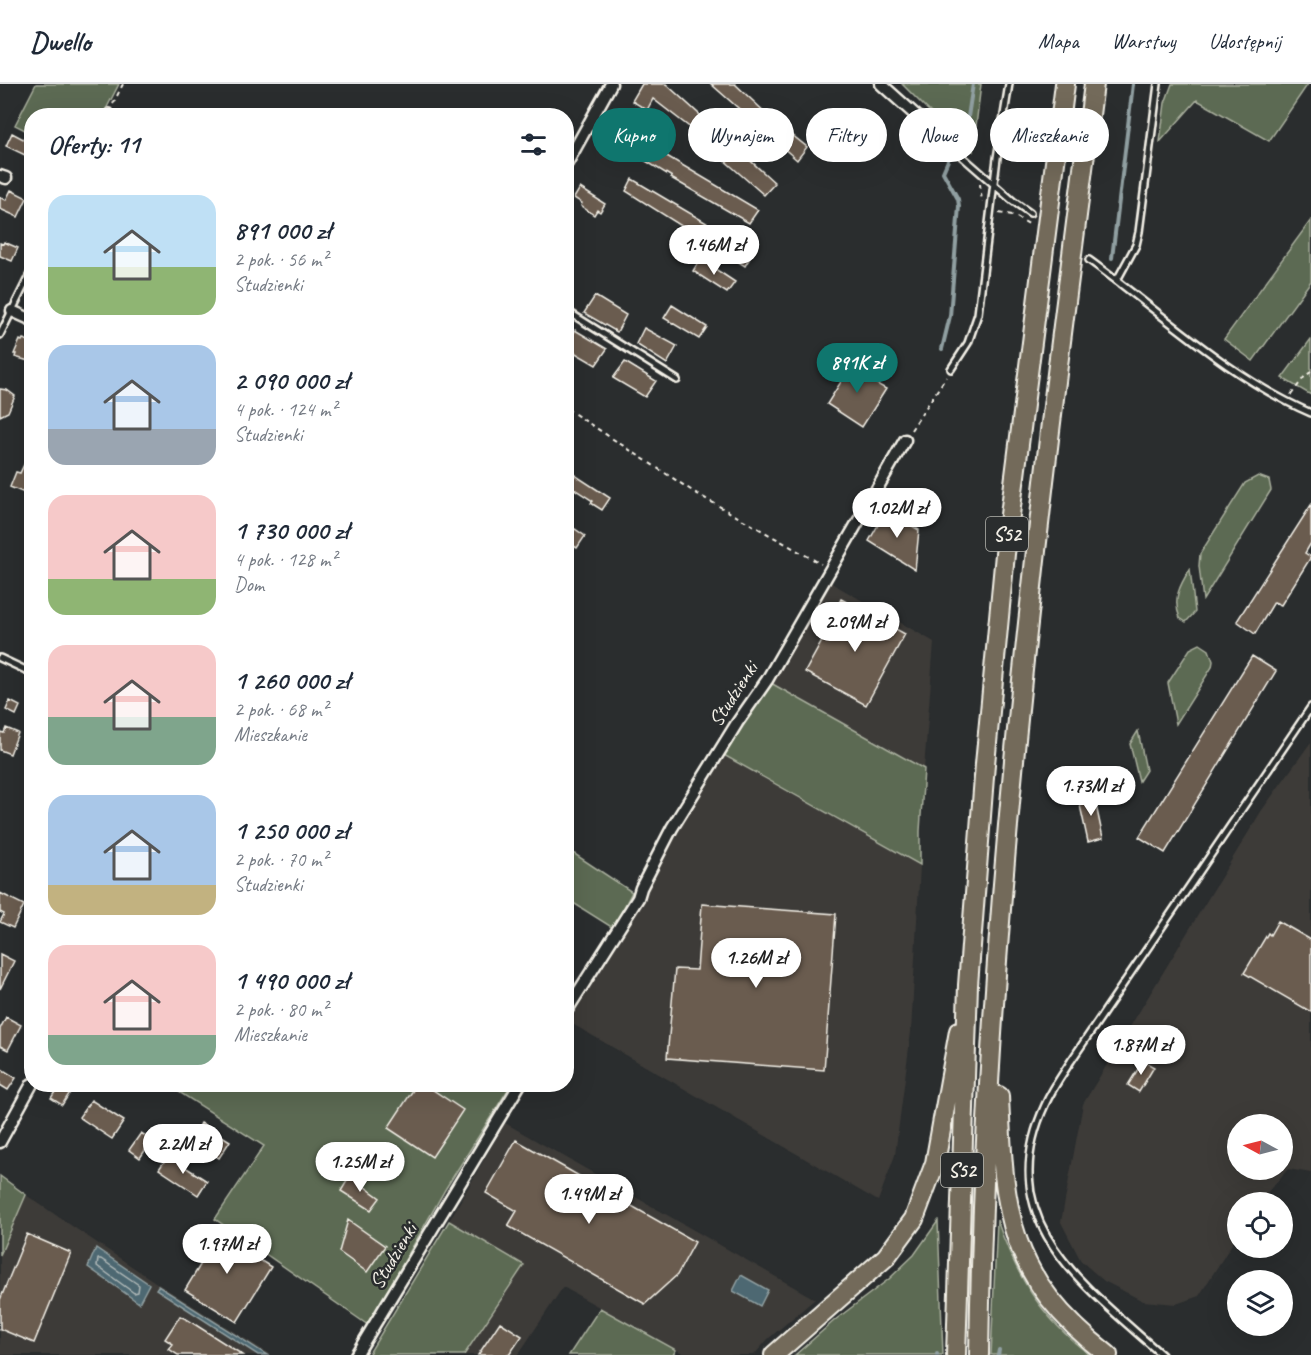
<!DOCTYPE html>
<html lang="pl">
<meta charset="utf-8">
<style>
body{margin:0;font-family:Caveat,sans-serif;background:#f6f6f7;color:#1f2937;height:100vh;display:flex;flex-direction:column;font-size:22px;white-space:nowrap}
*{box-sizing:border-box;margin:0}
p{font-size:20px;color:#747a83}
.icon{flex:none;width:33px;height:33px;fill:none;stroke:currentColor;stroke-width:2;stroke-linecap:round;stroke-linejoin:round}
.map{position:relative;flex:1;overflow:hidden}
.details{position:absolute;left:24px;top:24px;width:550px;height:984px;display:flex;flex-direction:column;background:#fff;border-radius:24px;box-shadow:0 6px 24px #0002}
.details>*{flex:none}
.guide{position:absolute;left:592px;top:24px;width:570px;height:54px;display:flex;gap:12px}
.needle{width:39px;rotate:277deg}
.fabs{position:absolute;left:1227px;top:1030px;display:grid;gap:12px}
.fabs a{display:grid;place-items:center;width:66px;height:66px;border-radius:50%;background:#fff;box-shadow:0 6px 24px #0002;font-size:30px}
.price{position:absolute;translate:-50% -51px;padding:0 14px;border-radius:21px;background:#fff;color:#222;font-size:20px;line-height:39px;filter:drop-shadow(0 2px 3px #0008)}
.price::after{content:'';position:absolute;left:50%;top:36px;width:18px;height:14px;margin-left:-9px;background:inherit;clip-path:polygon(0 0,100% 0,50% 100%)}
.price.selected{background:#0f766e;color:#fff}
ul{padding:0;list-style:none}
li{display:flex;align-items:center;gap:18px;height:150px;padding:0 24px}
li span{display:grid;place-items:center;flex:none;width:168px;height:120px;border-radius:18px;color:#555}
li>.icon{margin-inline-start:auto}
span .icon{width:72px;height:72px;fill:#fffc;stroke-width:1}
li b{font-size:26px}
h2{display:flex;justify-content:space-between;align-items:center;height:72px;padding:0 24px;font-size:26px}
.tag{padding:0 21px;border-radius:27px;background:#fff;box-shadow:0 6px 24px #0002;font-size:21px;line-height:54px}
.tag.selected{background:#0f766e;color:#fff}
header{display:flex;align-items:center;gap:36px;box-sizing:border-box;height:84px;padding:0 30px;background:#fff;border-bottom:2px solid #e0e1e3}
header strong{font-size:28px}
nav{display:flex;gap:33px;margin-inline-start:auto;font-size:21px}
.map>svg:first-child{display:block}
</style>
<header>
<strong>Dwello</strong>
<nav><a>Mapa</a><a>Warstwy</a><a>Udostępnij</a></nav>
</header>
<div class="map">
<svg width="1311" height="1271" viewBox="0 0 1311 1271">
<rect width="100%" height="100%" fill="#2a2d2e"/>
<filter id="ink" filterUnits="userSpaceOnUse"><feTurbulence type="fractalNoise" baseFrequency=".0167" numOctaves="2"/><feDisplacementMap in="SourceGraphic" scale="12" xChannelSelector="R" yChannelSelector="G"/><feConvolveMatrix kernelMatrix="1 2 1 2 8 2 1 2 1" color-interpolation-filters="sRGB"/></filter>
<g filter="url(#ink)">
<path fill="#3d3b38" fill-rule="evenodd" d="M828,497L934,558L924,685L769,598Z
M1311,658V1089L1288,1085L1258,1119H1238L1237,1152L1199,1212L1176,1220L1143,1217L1104,1197L1081,1177L1061,1138L1083,1020L1262,726ZM1238,1041H1282V1086H1238Z
M722,670L920,781L911,948L895,1071L878,1117L569,938L639,824L650,796L675,746Z
M505,1039L815,1215L768,1255L754,1271H686L563,1203L518,1271H464L524,1181L449,1137Z
M26,1111L155,1198L271,1271H0V1171Z"/>
<path fill="#5c6a52" stroke="#a8ae9d" stroke-width="1.5" d="M36,0H119L103,31L32,32L31,49L15,41Z
M902,0H981L973,67L957,55Z
M1172,0H1308L1269,57L1197,16L1160,58L1165,19Z
M1311,136V197L1253,277L1224,255Z
M1311,255V311L1282,294Z
M1258,392L1269,396L1271,406L1203,516L1199,482L1200,470L1245,399Z
M1190,485L1195,528L1186,538L1180,534C1172,515 1180,501 1190,485Z
M1200,560L1209,566L1213,577L1212,583L1176,640L1168,599L1190,565Z
M769,598L924,685L920,747V781L722,670Z
M1138,647L1146,686L1139,697L1130,660Z
M567,765L632,808L613,844L567,815Z
M168,1001H511L446,1104L368,1241L215,1135L264,1062Z
M0,1092L26,1111L0,1171Z
M997,1136C1017,1194 1041,1233 1090,1271H991Z
M449,1137L524,1181L464,1271H368Z
M938,1137L943,1271H795L835,1236L889,1195L914,1171Z
M600,1224L676,1266L673,1271H569Z"/>
<path fill="#4d6872" stroke="#909fa1" stroke-width="1.5" d="M96,1164L149,1200L139,1219L88,1183Z
M741,1191L768,1206L760,1222L733,1207Z
M158,1202L267,1271H258L156,1205Z"/>
<g fill="none" stroke-linecap="round" stroke-linejoin="round">
<path stroke="#b1bab9" stroke-width="1.5" d="M98,1175H101L139,1201L138,1208L134,1209L97,1182Z"/>
<path stroke="#909fa1" stroke-width="4" d="M962,57L966,46L973,0
M1112,174L1133,0
M942,265L950,232L959,122L958,115L943,88L949,74
M937,1271V1270
M998,1271L999,1266"/>
</g>
<path fill="#6a5b50" stroke="#f4f1e8" stroke-width="1.5" d="M642,0H666L775,99L764,111L699,54L701,52L653,15L647,26L632,17Z
M711,0H735L772,35L807,63L797,76Z
M12,49L31,59L25,71L6,62Z
M633,52L758,126L749,139L671,94L672,93L626,65Z
M632,95L754,167L745,182L626,107Z
M580,104L605,120L600,128L597,126L594,131L581,122L582,119L574,114Z
M11,106L27,114L18,133L0,125V113L6,116Z
M4,158L18,164L12,177L0,172V159L3,160Z
M700,175L735,198L727,209L693,187Z
M595,212L626,231L617,248L584,229Z
M672,221L707,243L699,255L664,234Z
M644,244L677,262L667,280L636,260Z
M575,246L607,265L596,281L567,264V259Z
M23,255L32,258V278L15,273L16,270H14L20,256L22,257Z
M854,277L879,293L875,299L886,305L862,343L827,320Z
M625,278L656,297L645,313L613,294Z
M0,305L7,306L15,312L8,328L0,332Z
M32,364V412L10,403L16,388L20,389Z
M567,386L610,414L602,426L591,419L593,417L573,404L567,416Z
M1311,421V459L1305,469L1311,473L1281,521L1274,518L1255,550L1237,537Z
M886,427L919,446L915,486L869,457Z
M567,443L573,447L575,445L585,452L577,464L567,458Z
M841,515L905,550L866,621L805,588L837,530L834,529Z
M1252,572L1276,587L1165,769L1139,753Z
M10,617L20,622L16,631L6,626Z
M6,644L18,649L10,670L0,666V648L4,649Z
M1093,707L1103,754L1088,758L1078,712Z
M0,809L24,821L13,844L0,838L4,830L0,828Z
M702,820L836,830L824,986L667,974L675,885L697,886Z
M1278,837L1311,856V928L1244,889L1268,849L1270,851Z
M0,870L14,877L0,905Z
M6,933L21,941L8,966L0,962V945Z
M1143,977L1154,983L1139,1008L1128,1001Z
M0,984L16,994L8,1006L0,1001Z
M60,1000H67L73,1004L62,1021L51,1014Z
M417,1000H424L463,1026L432,1073L388,1044Z
M91,1016L124,1037L112,1055L79,1033Z
M201,1039L230,1057L219,1074L191,1057Z
M141,1049L152,1056L140,1074L129,1066Z
M516,1056L695,1158L677,1191L645,1220L508,1142L517,1127L486,1109Z
M168,1072L207,1097L198,1111L159,1085Z
M350,1092L380,1114L371,1126L341,1107Z
M348,1136L385,1162L367,1188L339,1168Z
M216,1142L247,1161L244,1166L271,1183L237,1238L185,1206L202,1178L196,1175Z
M27,1150L71,1169L34,1259L0,1245V1216Z
M180,1232L188,1236L243,1271H178L169,1265L173,1260L165,1255Z
M500,1238L522,1252L509,1271H478Z"/>
<g fill="none" stroke-linecap="round" stroke-linejoin="round">
<defs>
<path id="lane" d="M107,32L109,28
M949,61L1013,117L1030,129
M1089,176C1161,228 1228,293 1311,329
M1117,196L1136,161L1139,148L1158,0
M567,227L677,296
M0,251L32,186
M951,285L968,259L978,230L997,74L1009,0
M0,574L32,589
M1162,1271C1085,1202 991,1138 1045,1021C1052,1005 1062,991 1071,977L1311,623"/>
<path id="street" d="M881,0L949,61
M567,79L611,0
M0,92L6,94
M12,227L32,236
M567,926L638,814L641,804L672,744L737,639L767,596L905,356
M0,1058L32,1000
M356,1271L520,1000"/>
<path id="highway" d="M999,1012C1004,1131 1008,1193 1108,1271
M774,1271L886,1173L914,1135L935,1079L959,947
M956,1271L968,901L985,680L1005,470L1065,0
M979,1271C985,845 1039,422 1094,0"/>
</defs>
<use href="#lane" stroke="#f4f1e8" stroke-width="10"/>
<use href="#street" stroke="#f4f1e8" stroke-width="15"/>
<use href="#highway" stroke="#f4f1e8" stroke-width="22"/>
<path stroke="#f4f1e8" stroke-width="2" stroke-dasharray="4.5 4.5" stroke-linecap="butt" d="M113,20L123,0
M980,100L982,118
M999,129L1013,131L1029,140
M1291,311L1305,292L1311,288
M567,325L694,408L821,480
M911,346L946,293"/>
<use href="#lane" stroke="#2a2d2e" stroke-width="5"/>
<use href="#street" stroke="#2a2d2e" stroke-width="10"/>
<use href="#highway" stroke="#736b5a" stroke-width="18"/>
</g>
</g>
<g text-anchor="middle" stroke-width="5" stroke-linejoin="round" paint-order="stroke">
<g fill="#2a2d2e" stroke="#b7b6b0" stroke-width="1.5">
<rect x="986" y="433" width="42" height="34" rx="4.5"/>
<rect x="941" y="1069" width="42" height="34" rx="4.5"/>
</g>
<g font-size="20" font-weight="bold" fill="#f4f1e8">
<text x="1007" y="457">S52</text>
<text x="962" y="1093">S52</text>
</g>
<g font-size="21" fill="#f4f1e8" stroke="#2a2d2e">
<text transform="translate(733 610) rotate(-57)" y="7">Studzienki</text>
<text transform="translate(393 1172) rotate(-59)" y="7">Studzienki</text>
</g>
</g>
</svg>
<div class="fabs">
<a><svg class="needle" viewBox="-14 -14 28 28"><path d="M0-13l5 13h-10z" fill="#e53935"/><path d="M0 13l5-13h-10z" fill="#747a83"/></svg></a>
<a><svg class="icon" aria-label="locate" viewBox="0 0 24 24"><circle cx="12" cy="12" r="6"/><path d="M12 2v4M12 18v4M2 12h4M18 12h4"/></svg></a>
<a><svg class="icon" aria-label="layers" viewBox="0 0 24 24"><path d="M12 4l9 5-9 5-9-5zM3 14l9 5 9-5"/></svg></a>
</div>
<b class="price" style="left:714px;top:192px">1.46M zł</b>
<b class="price selected" style="left:857px;top:310px">891K zł</b>
<b class="price" style="left:897px;top:455px">1.02M zł</b>
<b class="price" style="left:855px;top:569px">2.09M zł</b>
<b class="price" style="left:1091px;top:733px">1.73M zł</b>
<b class="price" style="left:756px;top:905px">1.26M zł</b>
<b class="price" style="left:1141px;top:992px">1.87M zł</b>
<b class="price" style="left:183px;top:1091px">2.2M zł</b>
<b class="price" style="left:360px;top:1109px">1.25M zł</b>
<b class="price" style="left:589px;top:1141px">1.49M zł</b>
<b class="price" style="left:227px;top:1191px">1.97M zł</b>
<div class="guide">
<a class="tag selected">Kupno</a>
<a class="tag">Wynajem</a>
<a class="tag">Filtry</a>
<a class="tag">Nowe</a>
<a class="tag">Mieszkanie</a>
</div>
<section class="details">
<h2>Oferty: 11<svg class="icon" aria-label="filters" viewBox="0 0 24 24"><path d="M4 7h16M4 17h16"/><circle cx="9" cy="7" r="2"/><circle cx="15" cy="17" r="2"/></svg></h2>
<ul>
<li><span style="background:linear-gradient(#bfe0f5 60%,#8fb573 0)"><svg class="icon" aria-label="home" viewBox="0 0 24 24"><path d="M3 11l9-7 9 7M6 9v11h12V9"/></svg></span><div><b>891 000 zł</b><p>2 pok. · 56 m²</p><p>Studzienki</p></div></li>
<li><span style="background:linear-gradient(#a9c7e8 70%,#9aa5b1 0)"><svg class="icon" aria-label="home" viewBox="0 0 24 24"><path d="M3 11l9-7 9 7M6 9v11h12V9"/></svg></span><div><b>2 090 000 zł</b><p>4 pok. · 124 m²</p><p>Studzienki</p></div></li>
<li><span style="background:linear-gradient(#f6c9c9 70%,#8fb573 0)"><svg class="icon" aria-label="home" viewBox="0 0 24 24"><path d="M3 11l9-7 9 7M6 9v11h12V9"/></svg></span><div><b>1 730 000 zł</b><p>4 pok. · 128 m²</p><p>Dom</p></div></li>
<li><span style="background:linear-gradient(#f6c9c9 60%,#7fa58c 0)"><svg class="icon" aria-label="home" viewBox="0 0 24 24"><path d="M3 11l9-7 9 7M6 9v11h12V9"/></svg></span><div><b>1 260 000 zł</b><p>2 pok. · 68 m²</p><p>Mieszkanie</p></div></li>
<li><span style="background:linear-gradient(#a9c7e8 75%,#c2b280 0)"><svg class="icon" aria-label="home" viewBox="0 0 24 24"><path d="M3 11l9-7 9 7M6 9v11h12V9"/></svg></span><div><b>1 250 000 zł</b><p>2 pok. · 70 m²</p><p>Studzienki</p></div></li>
<li><span style="background:linear-gradient(#f6c9c9 75%,#7fa58c 0)"><svg class="icon" aria-label="home" viewBox="0 0 24 24"><path d="M3 11l9-7 9 7M6 9v11h12V9"/></svg></span><div><b>1 490 000 zł</b><p>2 pok. · 80 m²</p><p>Mieszkanie</p></div></li>
</ul>
</section>
</div>
